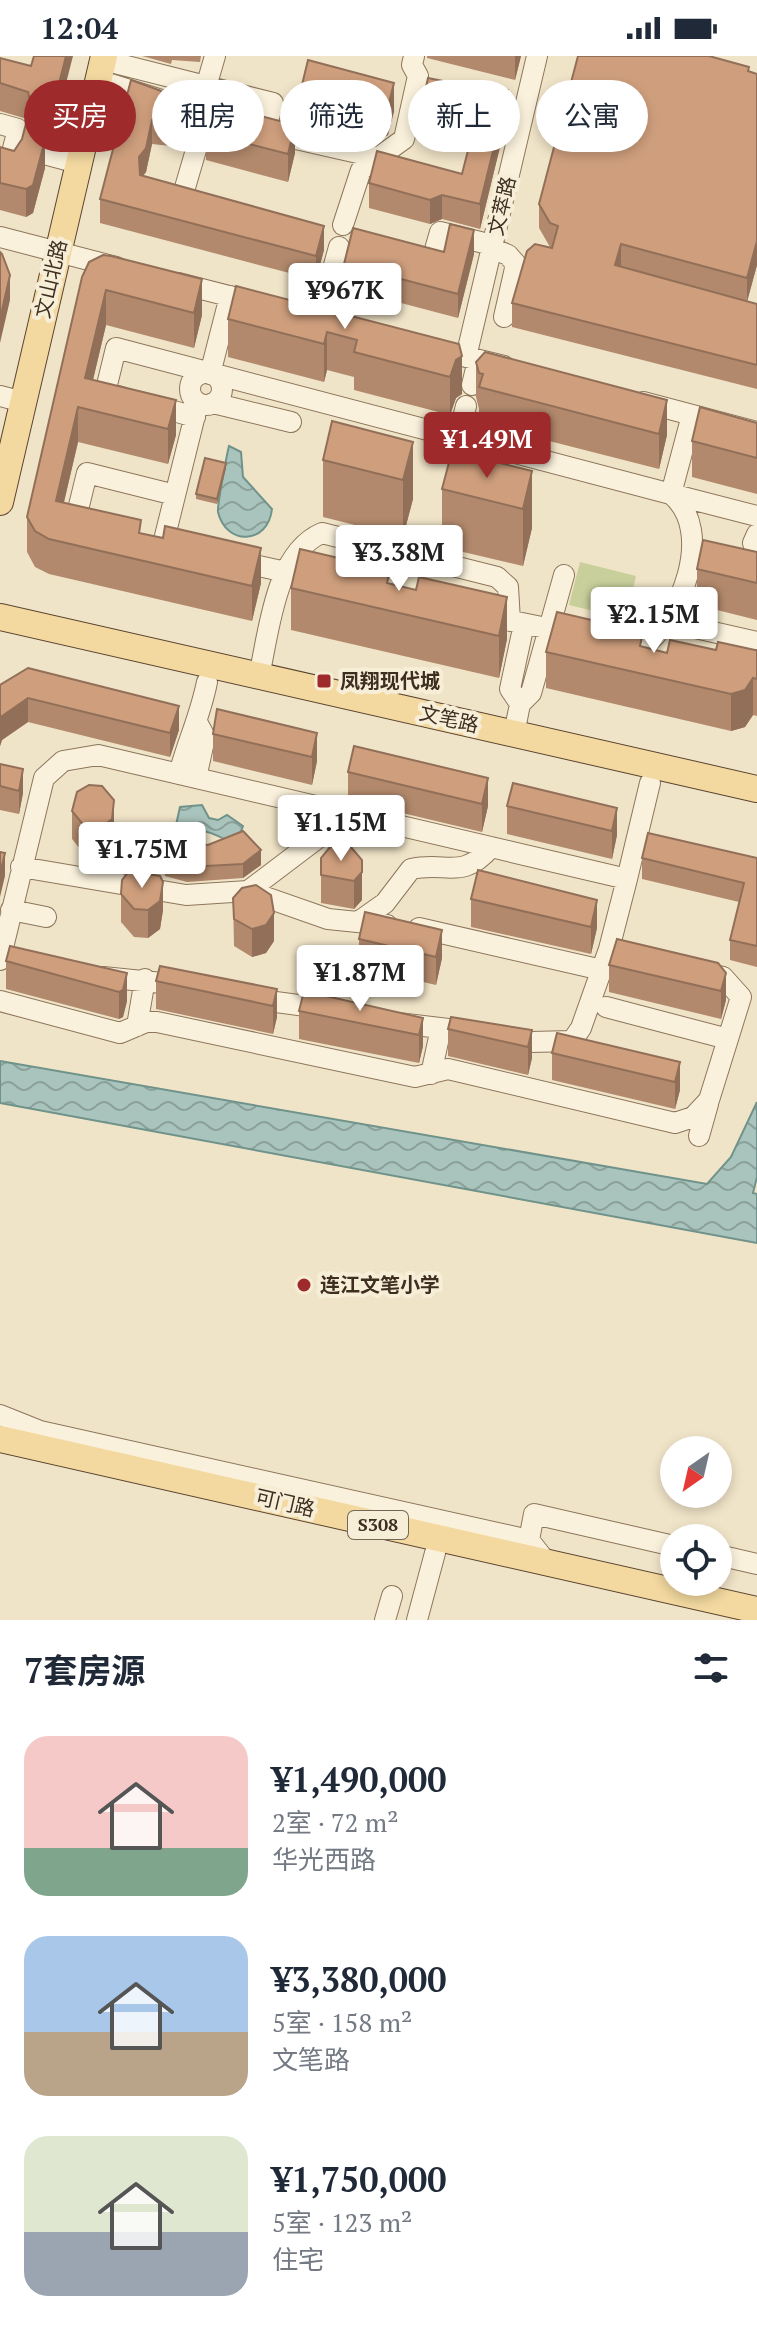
<!DOCTYPE html>
<html lang="zh">
<meta charset="utf-8">
<style>
body{margin:0;font-family:"PT Serif","Noto Sans SC",serif;background:#f2f2f3;color:#1f2937;height:100vh;display:flex;flex-direction:column;font-size:30px;white-space:nowrap}
*{box-sizing:border-box;margin:0}
p{font-size:26px;color:#747a83}
.icon{flex:none;width:44px;height:44px;fill:none;stroke:currentColor;stroke-width:2;stroke-linecap:round;stroke-linejoin:round}
.map{position:relative;height:1564px;overflow:hidden}
.panel{display:flex;flex-direction:column;background:#fff;flex:1}
.panel>*{flex:none}
.top-card{position:absolute;left:24px;top:24px;width:710px;height:72px;display:flex;gap:16px}
.needle{width:52px;rotate:214deg}
.fabs{position:absolute;left:660px;top:1380px;display:grid;gap:16px}
.fabs a{display:grid;place-items:center;width:72px;height:72px;border-radius:50%;background:#fff;box-shadow:0 4px 12px #0003;font-size:40px}
.price{position:absolute;translate:-50% -68px;padding:0 18px;border-radius:8px;background:#fff;color:#222;font-size:26px;line-height:52px;filter:drop-shadow(0 2px 4px #0008)}
.price::after{content:'';position:absolute;left:50%;top:48px;width:24px;height:18px;margin-left:-12px;background:inherit;clip-path:polygon(0 0,100% 0,50% 100%)}
.price.active{background:#9e2a2b;color:#fff}
ul{padding:0;list-style:none}
li{display:flex;align-items:center;gap:24px;height:200px;padding:0 24px}
li span{display:grid;place-items:center;flex:none;width:224px;height:160px;border-radius:24px;color:#555}
li>.icon{margin-inline-start:auto}
span .icon{width:96px;height:96px;fill:#fffc;stroke-width:1}
li b{font-size:34px}
h2{display:flex;justify-content:space-between;align-items:center;height:96px;padding:0 24px;font-size:34px}
.chip{padding:0 28px;border-radius:36px;background:#fff;box-shadow:0 4px 12px #0003;font-size:28px;line-height:72px}
.chip.active{background:#9e2a2b;color:#fff}
.status{display:flex;justify-content:space-between;align-items:center;height:56px;padding:0 40px;background:#fff;direction:ltr}
.status svg{height:22px;fill:currentColor}
.map>svg:first-child{display:block}
</style>
<div class="status"><b>12:04</b><svg viewBox="0 0 49 12"><path d="M0 12V9h3v3zM5 12V6h3v6zM10 12V3h3v9zM15 12V0h3v12zM26 1h20v11H26zM47 4h2v5h-2z"/></svg></div>
<div class="map">
<svg width="757" height="1564" viewBox="0 0 757 1564">
<defs>
<pattern id="water-waves" width="16" height="10" patternUnits="userSpaceOnUse" patternTransform="scale(2)"><rect width="16" height="10" fill="#a9c4bc"/><path d="M0 5q4-4 8 0t8 0" fill="none" stroke="#8ba098"/></pattern>
</defs>
<rect width="100%" height="100%" fill="#f0e4c8"/>
<path fill="#c9cf9b" d="M580,506L636,520L626,563L569,549Z"/>
<path fill="url(#water-waves)" stroke="#6f938a" stroke-width="2" d="M229,390L241,396L243,421L272,453C268,489 226,490 218,456C217,450 227,398 229,390Z
M202,749L209,762L218,764L227,759L243,770L235,790C217,777 194,768 174,778L180,751Z
M0,1005L707,1128L731,1101L757,1046V1121L753,1137L757,1138V1187L0,1047Z"/>
<g fill="none" stroke-linecap="round" stroke-linejoin="round">
<defs>
<path id="minor" d="M103,4L273,47L265,76L380,102
M98,24L206,58
M0,68L18,73L9,108L0,106
M48,99L78,107
M184,135L205,63L206,31L215,0
M343,169L361,114L404,83L418,20L412,9L414,0
M0,181L116,211
M492,192L508,199L516,208L504,261
M416,200L432,204L440,176L492,189
M178,227L260,248
M319,263L339,191
M438,294L504,310
M466,301L537,0
M190 333a16 16 0 1 1 32 0a16 16 0 1 1-32 0Z
M210,318L230,240
M472,329L478,304
M0,340L23,346
M121,341L105,337L116,292L671,438C716,475 681,564 641,592L619,587
M643,346L757,376
M213,347L291,366
M152,349L195,361
M692,359L671,438L757,460
M458,382L466,350
M86,468L75,466L87,417L175,439
M757,478L753,487L757,498
M174,490L163,488L198,347
M236,505L318,523
M482,559L576,578
M669,566L757,586
M259,620C269,576 275,497 322,477L497,521L508,531L510,565
M520,648L510,633L524,568
M514,678L520,648L531,637L564,519
M179,718C188,684 200,661 207,626
M196,722L205,681L198,668
M308 771a9 9 0 1 1 18 0a9 9 0 1 1-18 0Z
M21,811L186,839L248,835L328,863L387,869
M627,823L650,727
M248,835L322,779
M11,854L46,861
M358,866L385,847L411,813C447,805 462,825 491,791
M419,872L602,914
M0,904L44,722L63,705L98,699L627,823L609,893L639,901
M103,921L182,929
M253,943L328,953
M0,945L120,977L146,966H157L415,1021L448,1013L675,1067L693,1061L709,1044L741,941L723,921L701,916
M606,951L728,983
M398,967L474,976
M137,970L145,923
M505,982L531,986L572,985L581,972L609,893
M431,1018L441,972
M699,1080L708,1048
M0,1359L40,1375L529,1484L547,1507
M529,1484L534,1458L674,1490
M718,1499L757,1508
M385,1564L392,1540
M417,1564L435,1497"/>
<path id="major" d="M0,446L104,0
M0,561L757,733
M0,1383L757,1554"/>
</defs>
<use href="#minor" stroke="#8d765c" stroke-width="22"/>
<use href="#major" stroke="#5b4430" stroke-width="28"/>
<use href="#minor" stroke="#faf1dc" stroke-width="20"/>
<use href="#major" stroke="#f3d9a0" stroke-width="26"/>
</g>
<path fill="#b2896c" d="M142,0H201L200,6L172,4L171,8Z
M427,0H521L515,24L427,2Z
M0,2L31,10L51,86L45,88V112L33,157L26,161L0,154V91L14,95L22,83L27,63L0,55Z
M749,16L757,18V209L747,245L757,248V333L512,271V247L552,192L550,191L539,172V148Z
M131,24L186,44L187,78L181,91L152,88L146,116L143,120L324,194L316,224L100,167V143Z
M301,33L394,55L388,79L383,82L301,61Z
M423,44L508,58L480,173L442,163L430,168L369,152V127L462,118L472,78L423,68Z
M206,77L295,97L288,126L206,104Z
M444,196L474,198L458,262L344,232V208Z
M82,221L202,259L194,292L106,269L93,324L176,344V379L168,408L78,386L64,446L261,527L252,565L49,518L35,511L27,496V461Z
M228,263L459,288L462,338L456,342L450,359L354,334V321L327,314L324,326L228,301Z
M476,306L667,379L659,413L479,367V353L476,341Z
M757,367V438L692,421V385Z
M413,386V443L403,481L323,461V404Z
M226,412L217,448L196,443V438Z
M532,415V472L523,510L442,491V433Z
M757,496V564L697,549V513Z
M390,528L416,534L507,583L499,622L291,574V532Z
M643,591L667,597L757,594V660L753,659L745,671L731,675L546,632V596Z
M0,629L179,674L170,701L28,666L2,684L0,690Z
M317,677V705L312,729L213,705V678Z
M0,708L23,737L19,758L0,754Z
M348,716L488,750L482,776L348,744Z
M507,750L617,752V779L612,803L507,778Z
M72,755L114,772L112,791L100,799H85L72,783Z
M208,789L261,809L243,822L187,826L165,820V805Z
M350,790L362,844L354,853L321,847V802Z
M642,802H757V911L730,904V884L739,846L642,823Z
M121,838L163,854L160,873L148,882L134,881L121,866Z
M233,842L274,885L266,897L252,901L234,890Z
M471,843L597,872L591,898L471,871Z
M359,883L442,902L436,929L359,911Z
M6,905L127,917V945L123,961L119,963L6,933Z
M718,907L726,944L721,963L609,936V909Z
M156,925L277,933V961L273,978L156,953Z
M299,955L423,962V990L419,1007L299,983Z
M448,973L532,974V1002L528,1019L448,1000Z
M552,997L680,1006V1034L675,1053L552,1024Z"/>
<path fill="#916f58" d="M66,0H73L51,86L45,88V112L33,157L26,161V133L35,69Z
M515,0H521L515,24Z
M394,27V55L388,79L383,82V55Z
M508,34V58L480,173V148Z
M187,54V78L181,91V67Z
M152,64V88L146,116L139,124V101Z
M295,69V97L288,126V98Z
M442,139V163L430,168V144Z
M324,170V194L316,224V200Z
M474,174V198L458,262V238Z
M757,185V209L747,246V222Z
M621,188V211L615,209Z
M10,219V244L0,287V263Z
M202,223V259L194,292V257Z
M106,234V269L86,353L85,322Z
M327,276V314L324,326V288Z
M462,300V338L456,342L450,359V321L456,304Z
M176,344V379L168,408V373Z
M667,344V379L659,413V378Z
M78,351V386L56,480V445Z
M413,386V443L403,481V424Z
M226,407V412L217,448V443Z
M532,415V472L523,510V453Z
M261,492V527L252,565V530Z
M507,541V583L499,622V580Z
M753,622V659L745,671L731,675V638Z
M28,642V666L2,684L0,690V667L2,660Z
M179,650V674L170,701V677Z
M317,677V705L312,729V701Z
M23,713V737L19,758V735Z
M488,722V750L482,776V748Z
M114,744V772L112,791L100,799V772Z
M617,752V779L612,803V775Z
M261,794V809L243,822V808Z
M5,797V820L0,841V818Z
M362,816V844L354,853V825Z
M163,826V854L160,873L148,882V854Z
M597,844V872L591,898V871Z
M274,857V885L266,897L252,901V873Z
M442,874V902L436,929V901Z
M127,917V945L123,961L119,963V936Z
M726,917V944L721,963V935Z
M277,933V961L273,978V950Z
M423,962V990L419,1007V979Z
M532,974V1002L528,1019V991Z
M680,1006V1034L675,1053V1026Z"/>
<path fill="#cf9f7d" stroke="#916f58" stroke-width="2" d="M34,0H66L51,59L39,62L35,69L38,80L45,84L33,129L26,133L0,127V91L14,95L22,83L31,48L28,36L0,27V2L31,10Z
M578,0H709L749,11L748,15L757,18V185L747,222L621,188L615,209L757,248V309L512,247L527,195L535,188L552,192L558,170L550,167L539,148Z
M308,4L394,27L388,51L383,55L301,33Z
M428,22L483,33L484,29L508,34L480,148L442,139L430,144L369,127L377,95L462,118L478,55L423,44Z
M131,24L186,44L187,54L181,67L152,64L146,92L139,101L140,119L324,170L316,200L100,143Z
M215,48L295,69L288,98L206,77Z
M450,168L474,174L458,238L344,208L353,172L444,196Z
M0,196L2,198L10,219L0,263Z
M103,199L111,200L202,223L194,257L106,234L85,322L176,344L168,373L78,351L56,445L141,464L139,477L163,482L165,470L261,492L252,530L49,483L35,475L27,461L82,221L89,206Z
M236,230L459,288L462,300L456,304L450,321L354,296L357,284L327,276L324,288L228,263Z
M485,296L667,344L659,378L479,331L483,318L479,317L476,306Z
M700,351L757,367V402L692,385Z
M332,365L413,386L403,424L323,404Z
M452,395L532,415L523,453L442,433Z
M205,402L226,407L217,443L196,438Z
M703,484L757,496V527L697,513Z
M300,493L390,514L387,527L416,534L419,521L507,541L499,580L291,532Z
M557,556L643,576L640,590L667,597L670,584L716,594L718,586L755,594H757V623L753,622L745,634L731,638L546,596Z
M28,612L179,650L170,677L28,642L2,660L0,667V629Z
M217,653L317,677L312,701L213,678Z
M354,690L488,722L482,748L348,716Z
M0,708L23,713L19,735L0,730Z
M513,727L617,752L612,775L507,750Z
M89,729L102,730L114,744L112,763L100,772L85,771L72,755L77,736Z
M243,775L261,794L243,808L187,811L165,805L178,785L208,789Z
M648,777L757,802V890L730,884L744,827L642,802Z
M350,790L362,804V816L354,825L321,819V802L330,791Z
M0,796L5,797L0,818Z
M478,814L597,844L591,871L471,843Z
M129,815L160,820L163,826L160,845L148,854L134,853L121,838L122,824Z
M256,829L271,839L274,857L266,869L252,873L234,863L233,842L242,832Z
M365,856L442,874L436,901L359,883Z
M617,883L718,907L726,917L721,935L609,909Z
M10,890L127,917L123,934L119,936L6,905Z
M160,910L277,933L273,950L156,925Z
M304,935L423,962L419,979L299,955Z
M451,961L532,974L528,991L448,973Z
M557,977L680,1006L675,1026L552,997Z"/>
<g fill="#9e2a2b" stroke="#f7eed8" stroke-width="3">
<rect x="316" y="617" width="16" height="16" rx="4"/>
<circle cx="304" cy="1229" r="8"/>
</g>
<g text-anchor="middle" stroke-width="8" stroke-linejoin="round" paint-order="stroke">
<rect fill="#f7eed8" stroke="#756857" stroke-width="2" x="348" y="1455" width="60" height="28" rx="6"/>
<g font-size="18" font-weight="bold" fill="#3d2e20">
<text x="378" y="1475">S308</text>
</g>
<g font-size="20" fill="#3d2e20" stroke="#f7eed8">
<text transform="translate(502 150) rotate(-77)" y="7">文萃路</text>
<text transform="translate(51 223) rotate(-77)" y="7">文山北路</text>
<text transform="translate(449 663) rotate(13)" y="7">文笔路</text>
<text transform="translate(285 1447) rotate(13)" y="7">可门路</text>
</g>
<g font-size="20" font-weight="bold" fill="#3d2e20" stroke="#f7eed8" text-anchor="start">
<text x="340" y="632">凤翔现代城</text>
<text x="320" y="1236">连江文笔小学</text>
</g>
</g>
</svg>
<div class="fabs">
<a><svg class="needle" viewBox="-14 -14 28 28"><path d="M0-13l5 13h-10z" fill="#e53935"/><path d="M0 13l5-13h-10z" fill="#747a83"/></svg></a>
<a><svg class="icon" aria-label="locate" viewBox="0 0 24 24"><circle cx="12" cy="12" r="6"/><path d="M12 2v4M12 18v4M2 12h4M18 12h4"/></svg></a>
</div>
<b class="price" style="left:345px;top:275px">¥967K</b>
<b class="price active" style="left:487px;top:424px">¥1.49M</b>
<b class="price" style="left:399px;top:537px">¥3.38M</b>
<b class="price" style="left:654px;top:599px">¥2.15M</b>
<b class="price" style="left:341px;top:807px">¥1.15M</b>
<b class="price" style="left:142px;top:834px">¥1.75M</b>
<b class="price" style="left:360px;top:957px">¥1.87M</b>
<div class="top-card">
<a class="chip active">买房</a>
<a class="chip">租房</a>
<a class="chip">筛选</a>
<a class="chip">新上</a>
<a class="chip">公寓</a>
</div>
</div>
<section class="panel">
<h2>7套房源<svg class="icon" aria-label="filters" viewBox="0 0 24 24"><path d="M4 7h16M4 17h16"/><circle cx="9" cy="7" r="2"/><circle cx="15" cy="17" r="2"/></svg></h2>
<ul>
<li><span style="background:linear-gradient(#f6c9c9 70%,#7fa58c 0)"><svg class="icon" aria-label="home" viewBox="0 0 24 24"><path d="M3 11l9-7 9 7M6 9v11h12V9"/></svg></span><div><b>¥1,490,000</b><p>2室 · 72 m²</p><p>华光西路</p></div></li>
<li><span style="background:linear-gradient(#a9c7e8 60%,#b9a48a 0)"><svg class="icon" aria-label="home" viewBox="0 0 24 24"><path d="M3 11l9-7 9 7M6 9v11h12V9"/></svg></span><div><b>¥3,380,000</b><p>5室 · 158 m²</p><p>文笔路</p></div></li>
<li><span style="background:linear-gradient(#dfe7d0 60%,#9aa5b1 0)"><svg class="icon" aria-label="home" viewBox="0 0 24 24"><path d="M3 11l9-7 9 7M6 9v11h12V9"/></svg></span><div><b>¥1,750,000</b><p>5室 · 123 m²</p><p>住宅</p></div></li>
</ul>
</section>
